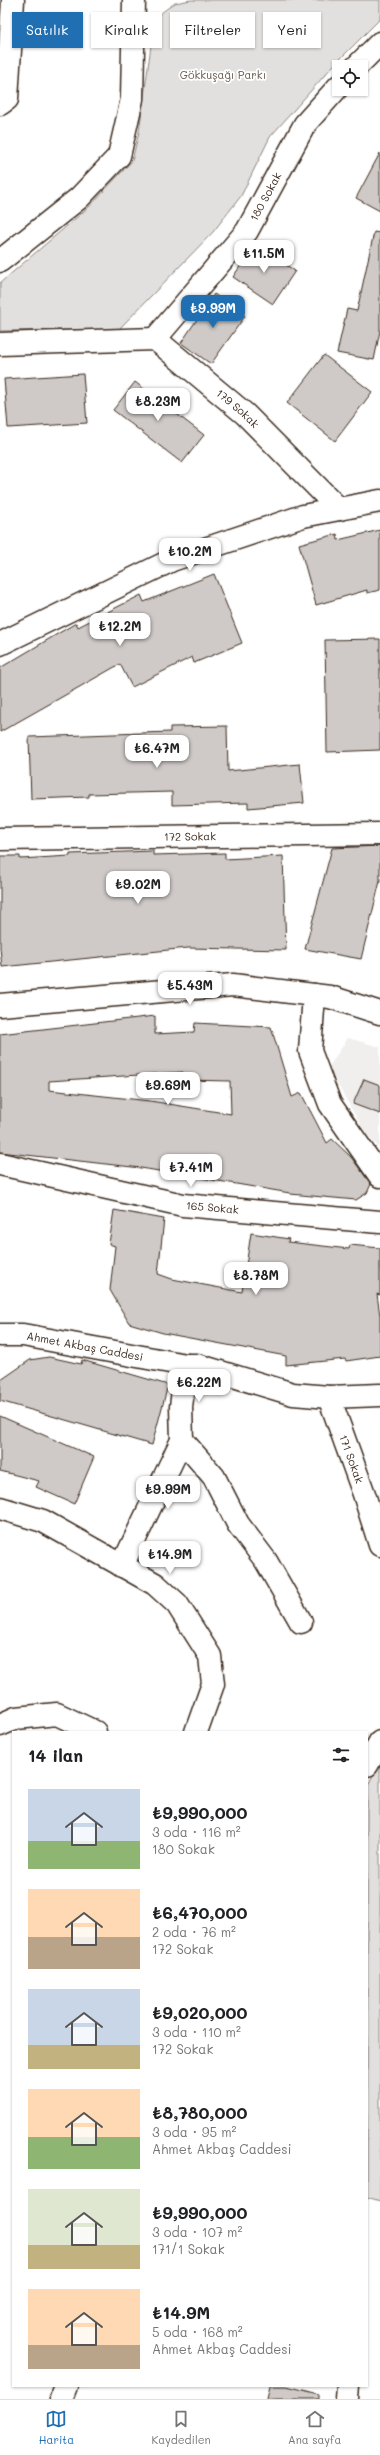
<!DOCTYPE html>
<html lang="tr">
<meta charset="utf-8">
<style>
body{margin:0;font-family:Mali,sans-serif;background:#f6f6f6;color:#202124;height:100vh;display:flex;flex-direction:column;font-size:15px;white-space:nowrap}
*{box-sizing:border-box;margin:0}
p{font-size:13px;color:#757577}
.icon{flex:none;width:22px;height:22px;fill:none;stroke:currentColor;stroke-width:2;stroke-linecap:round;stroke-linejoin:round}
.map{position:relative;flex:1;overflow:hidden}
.details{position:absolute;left:12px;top:1731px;width:356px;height:656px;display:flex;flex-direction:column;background:#fff;border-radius:0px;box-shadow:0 1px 3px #0004}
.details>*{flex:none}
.banner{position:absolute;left:12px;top:12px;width:356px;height:36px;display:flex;gap:8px}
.controls{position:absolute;left:332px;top:60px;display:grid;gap:8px}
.controls a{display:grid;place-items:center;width:36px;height:36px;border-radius:0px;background:#fff;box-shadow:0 1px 3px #0004;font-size:20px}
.price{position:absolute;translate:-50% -34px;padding:0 9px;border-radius:8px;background:#fff;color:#222;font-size:13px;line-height:26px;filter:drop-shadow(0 1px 2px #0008)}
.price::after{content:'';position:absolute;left:50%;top:24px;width:12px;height:9px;margin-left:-6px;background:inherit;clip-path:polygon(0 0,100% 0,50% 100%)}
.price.active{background:#1f6fb2;color:#fff}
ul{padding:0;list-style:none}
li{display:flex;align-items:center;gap:12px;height:100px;padding:0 16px}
li span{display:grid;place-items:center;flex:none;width:112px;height:80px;border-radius:0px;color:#555}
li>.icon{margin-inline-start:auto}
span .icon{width:48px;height:48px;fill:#fffc;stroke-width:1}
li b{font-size:17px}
h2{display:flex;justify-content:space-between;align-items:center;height:48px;padding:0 16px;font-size:17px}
.pill{padding:0 14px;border-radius:0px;background:#fff;box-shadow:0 1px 3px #0004;font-size:14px;line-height:36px}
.pill.active{background:#1f6fb2;color:#fff}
.dock{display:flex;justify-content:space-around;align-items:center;height:56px;border-top:1px solid #e0e0e0;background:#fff;font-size:11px;color:#757577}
.dock a{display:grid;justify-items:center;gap:2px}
.dock .active{color:#1f6fb2}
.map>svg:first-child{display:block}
</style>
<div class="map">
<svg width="380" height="2399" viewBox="0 0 380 2399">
<rect width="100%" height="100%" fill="#fff"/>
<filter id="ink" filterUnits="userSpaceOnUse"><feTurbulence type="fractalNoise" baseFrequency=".025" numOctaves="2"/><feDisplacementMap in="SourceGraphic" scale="8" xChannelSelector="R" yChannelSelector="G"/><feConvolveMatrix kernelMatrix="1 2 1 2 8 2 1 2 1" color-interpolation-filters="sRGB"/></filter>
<g filter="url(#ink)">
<path fill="#f1efee" d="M348,1038L380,1047V1149L366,1134L328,1068Z"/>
<path fill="#e2e0de" stroke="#8e857e" d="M191,0H380V19L331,68L270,137L241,196L213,232L119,329L0,331V283L89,207L132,161L139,132L155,17L175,3Z
M380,1762V2201L367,2197V1787Z"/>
<path fill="#cfcac7" stroke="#3b2a1e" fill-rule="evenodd" d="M380,153V211L356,198Z
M374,232L380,233V331L374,360L337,353L347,309L357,311Z
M255,244L295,271L273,304L233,277Z
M214,294L245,316L211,364L181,343Z
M324,355L372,392L335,441L287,403Z
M83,374L87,423L8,428L4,379Z
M135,382L204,435L182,463L113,410Z
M380,530V590L367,593V590L316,605L299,544L337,534L338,540Z
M214,574L242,643L194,663L192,657L132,687L120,664L0,732V668L76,623L78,627L141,595L144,602Z
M380,639V750L327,752L325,640Z
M227,726L228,771L300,764L304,803L248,808V803L172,805V792L89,794V797L31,799L29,737L170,732V727Z
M380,846V881L361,959L305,949L332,848Z
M153,851V855L225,853V859L283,856L286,950L188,948L2,967L0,948V856H20V859L70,856V854Z
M155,1016V1034L194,1032L195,1023L271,1027L292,1097L301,1093L327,1143L332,1139L351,1157L371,1184L367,1193L356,1200L290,1194V1193L141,1168L0,1152V1034ZM183,1072L184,1080L230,1081L231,1114L150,1101L49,1090V1081Z
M364,1079L380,1085V1114L353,1104Z
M114,1210L164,1219L158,1274L172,1279L242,1292L251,1233L289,1239L288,1242L349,1249L350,1245L380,1248V1295L377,1294L380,1316V1356L346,1361L345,1359L286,1365V1356L163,1333L129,1323L110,1290L115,1246L109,1244Z
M49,1357L81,1364L82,1360L168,1385L152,1445L0,1401L1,1380L30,1360Z
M0,1416L94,1457L74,1504L36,1487L39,1481L0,1471Z
M270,2386H287L319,2394V2399H267Z"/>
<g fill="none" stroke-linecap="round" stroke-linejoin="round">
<defs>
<g id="minor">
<path d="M356,67L380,43"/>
<path d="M0,104L7,99L13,0"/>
<path d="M0,261L79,198L119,156L132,99L134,0"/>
<path id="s1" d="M155,339L247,231L305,124L339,86"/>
<path id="s2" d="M0,344L155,339L245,414L339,509"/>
<path d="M0,644L172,560L303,516L380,501"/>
<path id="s3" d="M0,839L380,834"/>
<path d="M314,995L310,1051L330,1104L380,1176"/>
<path id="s4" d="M0,1164L183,1205L380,1222"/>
<path id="s5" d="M0,1335H23L186,1365H197L293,1394L329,1397L380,1395"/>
<path id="s6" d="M329,1397L364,1494L380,1545"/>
<path d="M182,1440L214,1477L238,1524L266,1561L301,1622"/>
<path d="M0,1508L43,1521L155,1584L177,1604L210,1656L213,1684L196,1732"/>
<path d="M122,1566L182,1440L181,1407L186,1365"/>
<path d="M0,1725L16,1718L57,1714L95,1732"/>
<path d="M367,1765L380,1742"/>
<path d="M61,2399L66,2386"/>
<path d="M347,2399L348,2386"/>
</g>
<path id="major" d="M0,1005L233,985L330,997L380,1013"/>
</defs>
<use href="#minor" stroke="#3b2a1e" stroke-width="25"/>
<use href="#major" stroke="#3b2a1e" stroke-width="25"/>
<use href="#minor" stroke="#fff" stroke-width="22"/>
<use href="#major" stroke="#fff" stroke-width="22"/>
</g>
</g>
<g text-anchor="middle" stroke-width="3.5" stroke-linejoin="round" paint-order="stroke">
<g font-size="11" fill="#65584e" stroke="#fff">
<text x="223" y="79">Gökkuşağı Parkı</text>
</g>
<g font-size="11" fill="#3b2a1e" stroke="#fff">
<text dy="4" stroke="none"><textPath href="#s1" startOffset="181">180 Sokak</textPath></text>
<text dy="4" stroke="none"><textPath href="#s2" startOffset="263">179 Sokak</textPath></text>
<text dy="4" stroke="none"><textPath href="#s3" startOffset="190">172 Sokak</textPath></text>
<text dy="4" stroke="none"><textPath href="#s4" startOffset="217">165 Sokak</textPath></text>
<text dy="4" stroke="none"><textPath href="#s5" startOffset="86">Ahmet Akbaş Caddesi</textPath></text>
<text dy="4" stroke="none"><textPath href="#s6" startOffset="66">171 Sokak</textPath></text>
</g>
</g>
</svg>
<div class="controls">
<a><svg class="icon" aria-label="locate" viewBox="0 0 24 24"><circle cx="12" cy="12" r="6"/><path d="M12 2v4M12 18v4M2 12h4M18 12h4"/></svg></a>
</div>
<b class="price" style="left:264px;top:274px">₺11.5M</b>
<b class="price active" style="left:213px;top:329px">₺9.99M</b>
<b class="price" style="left:158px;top:422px">₺8.23M</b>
<b class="price" style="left:190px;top:572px">₺10.2M</b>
<b class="price" style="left:120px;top:647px">₺12.2M</b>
<b class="price" style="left:157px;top:769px">₺6.47M</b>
<b class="price" style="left:138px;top:905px">₺9.02M</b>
<b class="price" style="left:190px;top:1006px">₺5.43M</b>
<b class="price" style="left:168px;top:1106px">₺9.69M</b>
<b class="price" style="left:191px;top:1188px">₺7.41M</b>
<b class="price" style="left:256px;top:1296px">₺8.78M</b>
<b class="price" style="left:199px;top:1403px">₺6.22M</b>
<b class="price" style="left:168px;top:1510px">₺9.99M</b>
<b class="price" style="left:170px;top:1575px">₺14.9M</b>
<div class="banner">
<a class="pill active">Satılık</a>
<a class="pill">Kiralık</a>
<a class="pill">Filtreler</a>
<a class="pill">Yeni</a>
</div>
<section class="details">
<h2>14 ilan<svg class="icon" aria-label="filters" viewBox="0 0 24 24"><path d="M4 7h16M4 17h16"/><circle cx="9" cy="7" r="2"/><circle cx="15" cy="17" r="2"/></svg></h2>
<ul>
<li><span style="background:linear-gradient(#c9d6e8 65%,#8fb573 0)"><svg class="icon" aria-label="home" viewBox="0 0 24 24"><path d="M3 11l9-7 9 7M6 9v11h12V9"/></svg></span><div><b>₺9,990,000</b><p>3 oda · 116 m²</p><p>180 Sokak</p></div></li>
<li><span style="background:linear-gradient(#ffd9b3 60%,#b9a48a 0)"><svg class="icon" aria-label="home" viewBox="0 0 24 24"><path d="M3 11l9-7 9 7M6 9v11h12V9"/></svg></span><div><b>₺6,470,000</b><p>2 oda · 76 m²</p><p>172 Sokak</p></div></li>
<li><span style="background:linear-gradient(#c9d6e8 70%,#c2b280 0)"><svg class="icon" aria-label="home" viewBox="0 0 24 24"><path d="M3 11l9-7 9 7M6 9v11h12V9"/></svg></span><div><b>₺9,020,000</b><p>3 oda · 110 m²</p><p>172 Sokak</p></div></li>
<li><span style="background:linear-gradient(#ffd9b3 60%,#8fb573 0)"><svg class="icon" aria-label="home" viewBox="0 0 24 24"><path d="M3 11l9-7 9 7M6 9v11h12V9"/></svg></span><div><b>₺8,780,000</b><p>3 oda · 95 m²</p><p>Ahmet Akbaş Caddesi</p></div></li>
<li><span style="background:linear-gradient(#dfe7d0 70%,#c2b280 0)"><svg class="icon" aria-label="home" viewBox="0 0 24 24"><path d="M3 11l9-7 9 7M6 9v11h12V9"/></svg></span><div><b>₺9,990,000</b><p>3 oda · 107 m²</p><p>171/1 Sokak</p></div></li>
<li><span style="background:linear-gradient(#ffd9b3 70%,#b9a48a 0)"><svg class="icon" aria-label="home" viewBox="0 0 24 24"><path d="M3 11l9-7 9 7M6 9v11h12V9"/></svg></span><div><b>₺14.9M</b><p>5 oda · 168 m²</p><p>Ahmet Akbaş Caddesi</p></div></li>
</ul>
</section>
</div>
<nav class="dock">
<a class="active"><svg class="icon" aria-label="map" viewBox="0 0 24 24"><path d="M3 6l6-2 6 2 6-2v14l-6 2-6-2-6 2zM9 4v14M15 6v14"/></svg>Harita</a>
<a><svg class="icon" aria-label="saved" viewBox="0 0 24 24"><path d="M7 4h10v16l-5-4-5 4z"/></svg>Kaydedilen</a>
<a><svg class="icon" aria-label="home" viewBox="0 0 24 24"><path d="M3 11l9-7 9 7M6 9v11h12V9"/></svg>Ana sayfa</a>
</nav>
